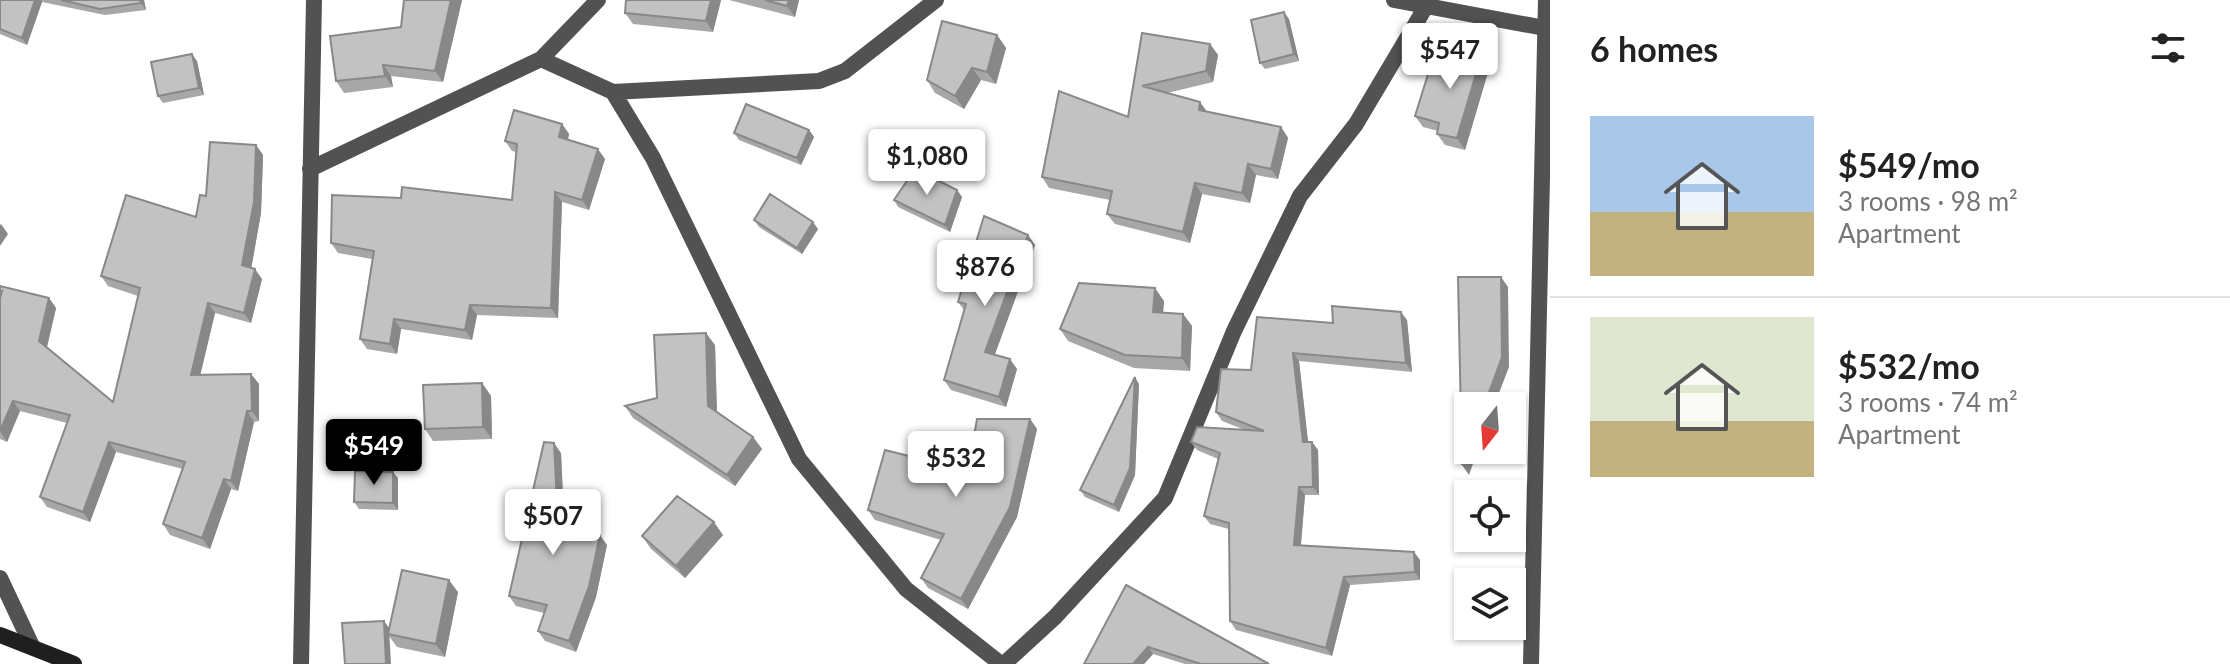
<!DOCTYPE html>
<meta charset="utf-8">
<style>
body{margin:0;font-family:Lato,sans-serif;background:#f2f2f2;color:#222;height:100vh;display:flex;flex-direction:column;font-size:30px;white-space:nowrap}
*{box-sizing:border-box;margin:0}
p{font-size:26px;color:#767676}
.icon{flex:none;width:44px;height:44px;fill:none;stroke:currentColor;stroke-width:2;stroke-linecap:round;stroke-linejoin:round}
.map{position:relative;flex:1;overflow:hidden}
.details{display:flex;flex-direction:column;background:#fff;width:680px}
.details>*{flex:none}
.needle{width:52px;rotate:197deg}
.fabs{position:absolute;left:1454px;top:392px;display:grid;gap:16px}
.fabs a{display:grid;place-items:center;width:72px;height:72px;border-radius:0px;background:#fff;box-shadow:0 2px 6px #0004;font-size:40px}
.price{position:absolute;translate:-50% -68px;padding:0 18px;border-radius:8px;background:#fff;color:#222;font-size:26px;line-height:52px;filter:drop-shadow(0 2px 4px #0008)}
.price::after{content:'';position:absolute;left:50%;top:48px;width:24px;height:18px;margin-left:-12px;background:inherit;clip-path:polygon(0 0,100% 0,50% 100%)}
.price.current{background:#000;color:#fff}
ul{padding:0;list-style:none}
li{display:flex;align-items:center;gap:24px;height:200px;padding:0 40px}
li+li{border-top:2px solid #e0e0e0}
li span{display:grid;place-items:center;flex:none;width:224px;height:160px;border-radius:0px;color:#555}
li>.icon{margin-inline-start:auto}
span .icon{width:96px;height:96px;fill:#fffc;stroke-width:1}
li b{font-size:34px}
h2{display:flex;justify-content:space-between;align-items:center;height:96px;padding:0 40px;font-size:34px}
main{display:flex;flex:1;min-height:0}
.map>svg:first-child{display:block}
</style>
<main>
<div class="map">
<svg width="1550" height="664" viewBox="0 0 1550 664">
<rect width="100%" height="100%" fill="#fff"/>
<g fill="none" stroke-linecap="round" stroke-linejoin="round">
<path stroke="#525252" stroke-width="16" d="M1394,0L1550,29
M541,59L613,92L819,81L845,71L936,0
M613,92L653,158L799,459L906,589L1001,664
M310,169L541,59L598,0
M0,578L32,646
M301,664L314,0
M1004,664L1055,617L1165,498L1234,331L1300,196L1356,124L1425,8
M1531,664L1546,0"/>
<path stroke="#1f1f1f" stroke-width="16" d="M0,635L74,664"/>
</g>
<path fill="#a7a7a7" d="M0,0H144L146,10L105,15L42,2L27,45L0,34Z
M404,0H462L443,82L391,76L393,87L344,93L336,81L401,27Z
M626,0H721L713,32L633,24L625,13Z
M729,0H799L795,17Z
M1289,19L1299,61L1265,69L1260,63Z
M1142,33L1210,44L1218,55L1213,82L1167,93L1207,112L1281,127L1288,138L1278,179L1256,175L1250,203L1202,194L1190,243L1115,224L1107,214L1110,200L1049,188L1042,177L1128,117Z
M997,35L1006,48L996,84L981,80L964,109L935,93L927,80Z
M197,61L204,95L163,103L158,96Z
M1491,62L1465,150L1445,145L1437,134L1438,131L1423,127L1415,116L1447,76Z
M562,124L569,134L568,140L605,159L589,210L562,202L558,318L477,315L472,340L401,329L397,354L367,349L360,339L372,259L338,253L331,243L401,198L512,200L516,152L512,151L505,141Z
M809,130L814,137L801,165L739,140L734,133Z
M256,145L263,155L261,213L251,268L262,279L251,323L215,313L200,374H251L259,384V421L254,422L238,491L231,489L210,549L170,535L163,524L183,469L116,452L90,522L47,507L40,497L67,423L20,411L7,442L0,439V286L49,298L56,308L47,347L113,402L138,296L108,286L101,276L196,217L206,196Z
M957,190L962,197L950,232L898,207L894,200Z
M754,220L818,229L802,254L759,227Z
M1028,235L1035,245L995,354L1017,369L1006,407L951,390L944,380L964,310L958,302Z
M1164,301L1163,313L1183,314L1192,326L1190,371L1134,368L1068,341L1060,329Z
M1407,320L1412,372L1299,361L1308,442H1312L1318,450L1319,495H1305L1301,546L1414,552L1420,560V580L1350,585L1332,656L1236,630L1230,621L1229,529L1210,524L1204,516L1218,459L1197,450L1191,442L1245,430L1222,421L1216,412L1251,370L1333,323Z
M715,345L717,411L753,437L762,449L735,486L633,418L625,406L657,398Z
M482,383L491,396L492,439L433,441L425,429Z
M1139,384L1135,475L1119,512L1085,497L1080,490Z
M1030,419L1037,429L1017,517L968,609L928,588L921,578L941,540L875,520L868,510L968,471Z
M561,453L564,526L607,545L596,597L576,652L545,641L538,631L544,613L516,606L509,596Z
M398,478V510L359,509L354,502Z
M723,535L685,578L651,549L642,536Z
M1126,585L1269,664H1185L1153,654L1144,664Z
M458,592L445,657L397,647L389,636L384,621L389,628V631Z"/>
<path fill="#888" d="M35,0H41L42,2L27,45L22,38Z
M140,0H144L146,10L141,3Z
M451,0H462L443,82L435,71Z
M711,0H721L713,32L706,21Z
M789,0H799L795,17L787,6Z
M1284,12L1289,19L1299,61L1294,54Z
M997,35L1006,48L996,84L987,72Z
M1210,44L1218,55L1213,82L1206,71Z
M1483,50L1491,62L1465,150L1457,138Z
M192,54L197,61L204,95L199,88Z
M383,65L391,76L393,87L385,76Z
M972,68L981,80L964,109L955,96Z
M1200,102L1208,113L1199,110Z
M562,124L569,134L566,148L559,137Z
M1281,127L1288,138L1278,179L1271,169Z
M809,130L814,137L801,165L797,158Z
M256,145L263,155L261,213L250,276L242,265Z
M598,149L605,159L589,210L582,200Z
M1248,164L1256,175L1250,203L1242,193Z
M1195,183L1202,194L1190,243L1183,232Z
M957,190L962,197L950,232L945,225Z
M555,192L562,202L558,318L551,308Z
M813,222L818,229L802,254L797,248Z
M1,224L8,234L0,246V225Z
M1028,235L1035,245L992,362L985,352Z
M255,269L262,279L251,323L244,313Z
M1501,277L1508,287L1509,367L1494,406H1484Z
M1155,288L1164,301L1162,325L1153,312Z
M49,298L56,308L46,351L39,341Z
M208,303L215,313L198,385L191,375Z
M470,305L477,315L472,340L465,330Z
M1401,312L1407,320L1412,372L1406,363Z
M1183,314L1192,326L1190,371L1182,358Z
M394,319L401,329L397,354L390,344Z
M706,333L715,345L717,418L708,406Z
M1293,353L1299,361L1309,450L1303,442Z
M1010,359L1017,369L1006,407L999,397Z
M251,374L259,384V421L252,411Z
M1135,377L1139,384L1135,475L1119,512L1114,505Z
M482,383L491,396L492,439L483,427Z
M13,401L20,411L7,442L0,431Z
M247,411L254,422L238,491L231,481Z
M1030,419L1037,429L1017,517L968,609L961,599Z
M753,437L762,449L735,486L727,475Z
M109,442L116,452L90,522L83,512Z
M1312,442L1318,450L1319,495L1313,487Z
M554,443L561,453L565,535L558,524Z
M1468,448V450H1478L1469,475L1462,465Z
M393,472L398,478V510L393,503Z
M224,479L231,489L210,549L202,538Z
M1299,487L1305,495L1300,554L1294,545Z
M714,522L723,535L685,578L676,566Z
M600,535L607,545L596,597L576,652L569,641Z
M1414,552L1420,560V580L1415,572Z
M1344,577L1350,585L1332,656L1326,648Z
M449,580L458,592L445,657L436,644Z
M384,621L389,628L391,664H386Z
M1148,647L1153,654L1144,664H1133Z"/>
<path fill="#c2c2c2" stroke="#888" stroke-width="2" d="M0,0H35L22,38L0,29Z
M61,0H140L141,3L100,9Z
M404,0H451L435,71L383,65L385,76L336,81L330,36L401,27Z
M626,0H711L706,21L625,13Z
M765,0H789L787,6Z
M1284,12L1294,54L1260,63L1251,20Z
M942,21L997,35L987,72L972,68L955,96L927,80Z
M1142,33L1210,44L1206,71L1142,86L1200,102L1199,110L1281,127L1271,169L1248,164L1242,193L1195,183L1183,232L1107,214L1112,191L1042,177L1059,91L1128,117Z
M1452,45L1483,50L1457,138L1437,134L1439,123L1415,116L1429,71L1447,76Z
M192,54L199,88L158,96L151,62Z
M746,104L809,130L797,158L734,133Z
M514,110L562,124L559,137L598,149L582,200L555,192L551,308L470,305L465,330L394,319L390,344L360,339L374,251L331,243L332,195L401,198L402,187L512,200L517,144L505,141Z
M210,142L256,145L254,202L242,265L255,269L244,313L208,303L191,375L251,374L252,411H247L231,481L224,479L202,538L163,524L185,462L109,442L83,512L40,497L70,415L13,401L0,431V298L2,291L0,292V286L49,298L39,341L113,402L140,288L101,276L126,195L196,217L200,195L206,196Z
M915,169L957,190L945,225L894,200Z
M770,194L813,222L797,248L754,220Z
M984,216L1028,235L985,352L1010,359L999,397L944,380L966,304L958,302Z
M1458,277H1501L1502,357L1484,406H1468V448L1462,465Z
M1079,283L1155,288L1153,312L1183,314L1182,358L1125,355L1060,329Z
M1332,306L1401,312L1406,363L1293,353L1303,442H1312L1313,487H1299L1294,545L1414,552L1415,572L1344,577L1326,648L1230,621L1229,523L1204,516L1220,453L1191,442L1197,427L1264,431L1216,412L1221,369L1251,370L1257,317L1333,323Z
M706,333L708,406L753,437L727,475L625,406L657,398L654,335Z
M1135,377L1130,468L1114,505L1080,490Z
M482,383L483,427L425,429L423,385Z
M977,419H1030L1010,507L961,599L921,578L944,534L868,510L885,450L968,471Z
M544,442L554,443L558,524L600,535L589,586L569,641L538,631L547,605L509,596Z
M355,471L393,472V503L354,502Z
M677,496L714,522L676,566L642,536Z
M402,570L449,580L436,644L388,634Z
M1126,585L1269,664H1201L1148,647L1133,664H1084Z
M384,621L386,664H345L342,623Z"/>
</svg>
<div class="fabs">
<a><svg class="needle" viewBox="-14 -14 28 28"><path d="M0-13l5 13h-10z" fill="#e53935"/><path d="M0 13l5-13h-10z" fill="#767676"/></svg></a>
<a><svg class="icon" aria-label="locate" viewBox="0 0 24 24"><circle cx="12" cy="12" r="6"/><path d="M12 2v4M12 18v4M2 12h4M18 12h4"/></svg></a>
<a><svg class="icon" aria-label="layers" viewBox="0 0 24 24"><path d="M12 4l9 5-9 5-9-5zM3 14l9 5 9-5"/></svg></a>
</div>
<b class="price" style="left:1450px;top:91px">$547</b>
<b class="price" style="left:927px;top:197px">$1,080</b>
<b class="price" style="left:985px;top:308px">$876</b>
<b class="price current" style="left:374px;top:487px">$549</b>
<b class="price" style="left:956px;top:499px">$532</b>
<b class="price" style="left:553px;top:557px">$507</b>
</div>
<section class="details">
<h2>6 homes<svg class="icon" aria-label="filters" viewBox="0 0 24 24"><path d="M4 7h16M4 17h16"/><circle cx="9" cy="7" r="2"/><circle cx="15" cy="17" r="2"/></svg></h2>
<ul>
<li><span style="background:linear-gradient(#a9c7e8 60%,#c2b280 0)"><svg class="icon" aria-label="home" viewBox="0 0 24 24"><path d="M3 11l9-7 9 7M6 9v11h12V9"/></svg></span><div><b>$549/mo</b><p>3 rooms · 98 m²</p><p>Apartment</p></div></li>
<li><span style="background:linear-gradient(#dfe7d0 65%,#c2b280 0)"><svg class="icon" aria-label="home" viewBox="0 0 24 24"><path d="M3 11l9-7 9 7M6 9v11h12V9"/></svg></span><div><b>$532/mo</b><p>3 rooms · 74 m²</p><p>Apartment</p></div></li>
</ul>
</section>
</main>
